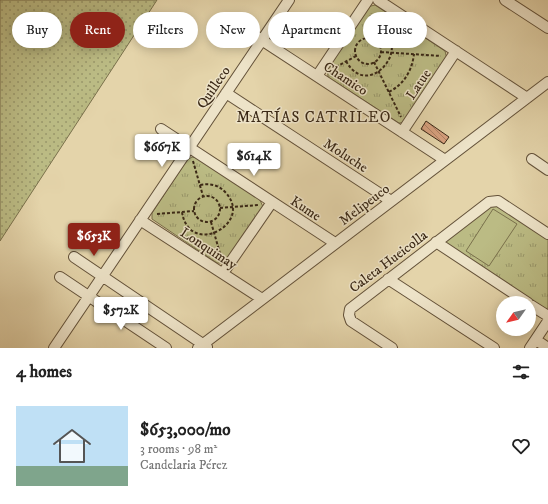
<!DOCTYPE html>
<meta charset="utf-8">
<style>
body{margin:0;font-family:"IM FELL DW Pica",serif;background:#f6f6f6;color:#222;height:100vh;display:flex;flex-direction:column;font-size:15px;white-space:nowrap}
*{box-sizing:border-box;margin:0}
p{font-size:13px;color:#767676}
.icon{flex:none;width:22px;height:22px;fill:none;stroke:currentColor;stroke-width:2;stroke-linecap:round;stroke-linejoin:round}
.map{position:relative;height:348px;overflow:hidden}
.drawer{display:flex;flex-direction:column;background:#fff;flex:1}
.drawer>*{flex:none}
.guide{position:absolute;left:12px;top:12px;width:524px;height:36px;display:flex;gap:8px}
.needle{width:26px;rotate:236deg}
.buttons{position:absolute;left:496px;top:296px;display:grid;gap:8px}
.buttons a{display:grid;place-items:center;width:40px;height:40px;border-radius:50%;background:#fff;box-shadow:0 2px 10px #0003;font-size:20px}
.price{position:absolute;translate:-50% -34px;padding:0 9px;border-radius:4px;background:#fff;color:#222;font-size:13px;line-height:26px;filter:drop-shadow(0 1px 2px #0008)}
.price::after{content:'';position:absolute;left:50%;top:24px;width:12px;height:9px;margin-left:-6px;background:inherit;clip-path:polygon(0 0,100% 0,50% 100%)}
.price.active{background:#8f2418;color:#fff}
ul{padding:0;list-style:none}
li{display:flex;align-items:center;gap:12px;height:100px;padding:0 16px}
li span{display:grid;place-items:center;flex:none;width:112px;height:80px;border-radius:0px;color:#555}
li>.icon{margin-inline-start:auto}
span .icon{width:48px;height:48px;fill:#fffc;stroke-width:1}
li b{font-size:17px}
h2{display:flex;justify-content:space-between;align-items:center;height:48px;padding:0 16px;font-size:17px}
.chip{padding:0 14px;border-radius:18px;background:#fff;box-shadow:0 2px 10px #0003;font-size:14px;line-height:36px}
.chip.active{background:#8f2418;color:#fff}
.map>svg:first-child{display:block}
</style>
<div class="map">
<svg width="548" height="348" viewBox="0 0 548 348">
<defs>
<pattern id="grass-dots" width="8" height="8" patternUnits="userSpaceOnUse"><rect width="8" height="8" fill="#bbbb84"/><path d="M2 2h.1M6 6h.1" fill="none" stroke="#99986b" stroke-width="1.8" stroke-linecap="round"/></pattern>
<pattern id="park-tufts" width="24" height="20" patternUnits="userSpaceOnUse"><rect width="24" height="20" fill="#bbbb84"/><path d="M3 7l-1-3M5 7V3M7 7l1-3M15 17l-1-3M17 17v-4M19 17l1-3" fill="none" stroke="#99986b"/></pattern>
<pattern id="building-back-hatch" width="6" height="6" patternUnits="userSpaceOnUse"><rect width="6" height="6" fill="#d7a07e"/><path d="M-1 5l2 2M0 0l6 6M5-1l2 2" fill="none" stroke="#af8266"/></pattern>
</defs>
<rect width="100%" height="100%" fill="#e4d4aa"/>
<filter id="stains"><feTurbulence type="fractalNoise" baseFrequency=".005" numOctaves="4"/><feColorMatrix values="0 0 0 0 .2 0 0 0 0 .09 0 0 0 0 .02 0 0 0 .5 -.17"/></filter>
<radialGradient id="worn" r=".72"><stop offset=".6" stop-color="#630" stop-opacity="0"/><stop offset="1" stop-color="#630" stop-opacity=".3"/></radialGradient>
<path fill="url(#grass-dots)" stroke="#7a714c" d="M0,0H157L0,241Z"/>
<path fill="url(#park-tufts)" stroke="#7a714c" d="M375,5L445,51L447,59L406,122L399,123L328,77L327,68L367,7Z
M192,157L197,158L260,200L263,207L226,261L222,263H217L152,219V213L187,160Z
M493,205H496L548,239V308L546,309L444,243L445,240Z"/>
<path fill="#bbbb84" stroke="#7a714c" d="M493,209L517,224L489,266L466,251Z"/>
<path fill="url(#building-back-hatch)" stroke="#392715" d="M426,121L449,137L444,144L421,129Z"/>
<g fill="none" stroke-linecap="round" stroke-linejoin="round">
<defs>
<path id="minor" d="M378,0L527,98
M505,0L548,28
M231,20L445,160
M317,76L368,0
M226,93L391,201
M161,129L335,243
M402,132L456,51
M532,159L548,170
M140,220L262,299
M436,242L528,303
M74,257L207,347
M223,273L272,202
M60,277L166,348
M388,279L494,348
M529,304L548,316
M536,340L548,348
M54,348L289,0
M198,348L548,82
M392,348L351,321L349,315L350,309L489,202L498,201L548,234
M530,348L548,321"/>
</defs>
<use href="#minor" stroke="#64523a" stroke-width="12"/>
<path stroke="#392715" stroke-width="2" stroke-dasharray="3 2" stroke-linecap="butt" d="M355 51a13 13 0 1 1 26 0a13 13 0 1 1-26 0Z
M369,38L371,13
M381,52L441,56
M346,61C370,105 421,36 370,27
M374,62L401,117
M336,67L356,56
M389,92C404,84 412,71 414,54
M193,161L203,196
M194 209a13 13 0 1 1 26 0a13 13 0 1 1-26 0Z
M220,208L258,205
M182,212C189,258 254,224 226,193C219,185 210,183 200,185
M157,214L194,211
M211,222L221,257"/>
<use href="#minor" stroke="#ede3c8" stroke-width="10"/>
</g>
<g text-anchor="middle" stroke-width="3" stroke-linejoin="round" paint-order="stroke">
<g font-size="14" fill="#392715" stroke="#ede3c8">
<text transform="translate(346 78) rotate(33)" y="5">Chamico</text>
<text transform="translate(418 84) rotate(-56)" y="5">Latue</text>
<text transform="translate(213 87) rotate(-56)" y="5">Quilleco</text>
<text transform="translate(346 155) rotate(33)" y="5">Moluche</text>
<text transform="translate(364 204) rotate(-37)" y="5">Melipeuco</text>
<text transform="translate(306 208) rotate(33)" y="5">Kume</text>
<text transform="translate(209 248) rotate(33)" y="5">Lonquimay</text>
<text transform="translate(388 261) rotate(-37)" y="5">Caleta Hueicolla</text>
</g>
<g font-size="15" letter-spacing="1" fill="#392715" stroke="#ede3c8">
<text x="314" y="122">MATÍAS CATRILEO</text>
</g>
</g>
<rect width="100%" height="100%" filter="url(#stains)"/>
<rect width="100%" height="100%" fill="url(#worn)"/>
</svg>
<div class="buttons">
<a><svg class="needle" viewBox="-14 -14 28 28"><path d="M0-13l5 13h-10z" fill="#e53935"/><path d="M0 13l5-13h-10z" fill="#767676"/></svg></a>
</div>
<b class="price" style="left:162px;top:168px">$667K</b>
<b class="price" style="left:254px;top:177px">$614K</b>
<b class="price active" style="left:94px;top:257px">$653K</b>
<b class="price" style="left:121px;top:331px">$572K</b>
<div class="guide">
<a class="chip">Buy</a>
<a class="chip active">Rent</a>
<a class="chip">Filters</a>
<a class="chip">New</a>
<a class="chip">Apartment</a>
<a class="chip">House</a>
</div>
</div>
<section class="drawer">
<h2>4 homes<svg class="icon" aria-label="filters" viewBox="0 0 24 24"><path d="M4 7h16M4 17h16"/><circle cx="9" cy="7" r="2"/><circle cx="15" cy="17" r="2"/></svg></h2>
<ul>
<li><span style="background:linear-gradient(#bfe0f5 75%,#7fa58c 0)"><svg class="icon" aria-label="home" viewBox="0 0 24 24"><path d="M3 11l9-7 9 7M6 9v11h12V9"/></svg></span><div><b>$653,000/mo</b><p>3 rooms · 98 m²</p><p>Candelaria Pérez</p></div><svg class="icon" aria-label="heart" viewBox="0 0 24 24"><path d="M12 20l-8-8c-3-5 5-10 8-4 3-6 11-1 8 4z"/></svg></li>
</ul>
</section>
